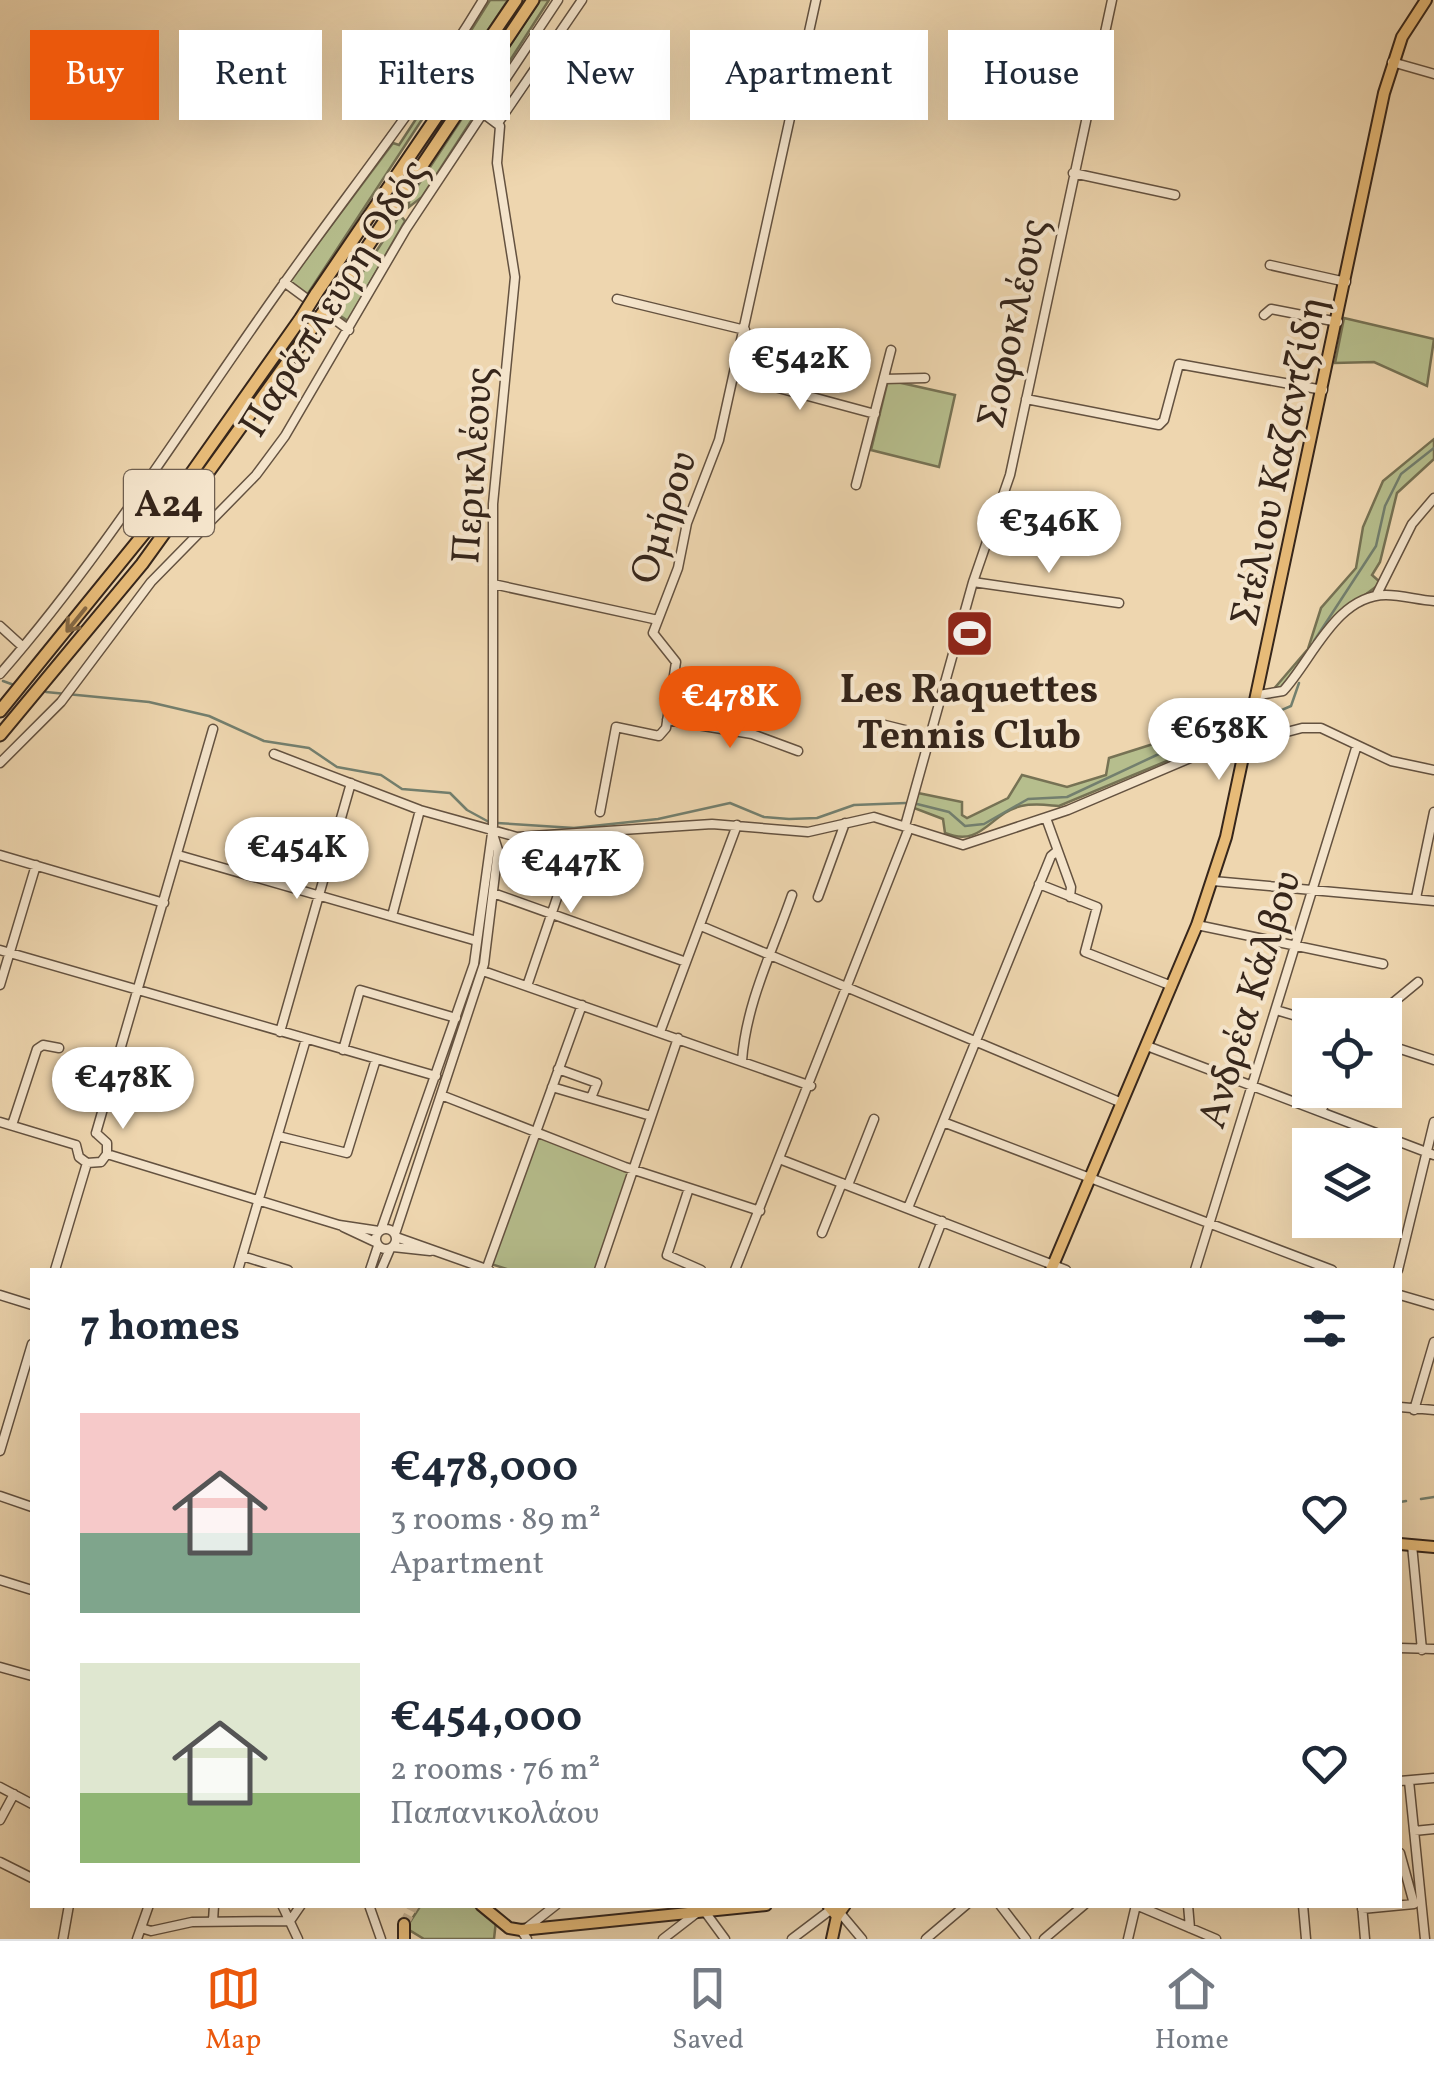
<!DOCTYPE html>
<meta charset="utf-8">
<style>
body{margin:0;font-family:Vollkorn,serif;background:#f6f6f7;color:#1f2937;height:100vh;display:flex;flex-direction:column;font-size:38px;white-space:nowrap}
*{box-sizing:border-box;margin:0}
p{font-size:32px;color:#747a83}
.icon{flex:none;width:55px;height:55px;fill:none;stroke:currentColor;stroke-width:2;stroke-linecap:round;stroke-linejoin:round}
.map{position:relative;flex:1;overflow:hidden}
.details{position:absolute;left:30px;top:1268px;width:1372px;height:640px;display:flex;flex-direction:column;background:#fff;border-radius:0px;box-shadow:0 10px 40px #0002}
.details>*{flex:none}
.top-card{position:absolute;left:30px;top:30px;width:1375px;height:90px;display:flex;gap:20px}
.controls{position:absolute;left:1292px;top:998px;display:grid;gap:20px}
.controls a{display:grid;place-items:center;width:110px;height:110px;border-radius:0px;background:#fff;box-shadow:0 10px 40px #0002;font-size:50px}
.price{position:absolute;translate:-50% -85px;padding:0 22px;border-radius:35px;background:#fff;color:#222;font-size:32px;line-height:65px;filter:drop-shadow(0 2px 5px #0008)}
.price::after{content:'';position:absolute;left:50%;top:60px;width:30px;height:22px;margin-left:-15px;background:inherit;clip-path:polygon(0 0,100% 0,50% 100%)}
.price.active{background:#ea580c;color:#fff}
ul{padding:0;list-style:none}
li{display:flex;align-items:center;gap:30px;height:250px;padding:0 50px}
li span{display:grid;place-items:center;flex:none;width:280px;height:200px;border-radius:0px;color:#555}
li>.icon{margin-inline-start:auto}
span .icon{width:120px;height:120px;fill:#fffc;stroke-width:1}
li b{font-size:42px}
h2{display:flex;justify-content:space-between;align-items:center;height:120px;padding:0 50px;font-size:42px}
.chip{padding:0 35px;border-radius:0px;background:#fff;box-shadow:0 10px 40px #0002;font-size:35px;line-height:90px}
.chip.active{background:#ea580c;color:#fff}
.tab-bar{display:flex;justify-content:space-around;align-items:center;height:140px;border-top:2px solid #e0e1e3;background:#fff;font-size:28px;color:#747a83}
.tab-bar a{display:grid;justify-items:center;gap:5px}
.tab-bar .active{color:#ea580c}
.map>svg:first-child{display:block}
</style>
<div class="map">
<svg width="1434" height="1939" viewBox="0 0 1434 1939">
<rect width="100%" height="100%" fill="#eed6af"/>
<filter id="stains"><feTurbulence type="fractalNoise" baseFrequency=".002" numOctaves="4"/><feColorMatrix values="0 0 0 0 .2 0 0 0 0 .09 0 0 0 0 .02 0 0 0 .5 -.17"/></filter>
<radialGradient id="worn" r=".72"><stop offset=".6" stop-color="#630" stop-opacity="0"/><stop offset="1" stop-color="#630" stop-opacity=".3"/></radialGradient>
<path fill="#b6be8d" stroke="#767254" stroke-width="2.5" d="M490,0H508L464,66L457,69L450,64Z
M540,0H549L422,197L409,207V199Z
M439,77L442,81L440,92L307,295L288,283L393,143L399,145L439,84L435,80Z
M400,215L405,221L348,321L336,313Z
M1344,318L1434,339L1427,386L1374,362L1335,363Z
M888,380L955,395L939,467L871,450Z
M1434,439V459L1397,493L1380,562L1372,575L1381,583L1353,604L1282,689L1272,691L1308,649L1321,608L1356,568L1363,527L1383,481Z
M1250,718L1246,736L1186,753L1059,806C1046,805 1035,803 1021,806C989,814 982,848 945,833L943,819L914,808L918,793L962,802V815L967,818L1008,798L1022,775L1067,787L1106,775L1109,758L1169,739L1163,729L1176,723L1184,730Z
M537,1136L630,1172L596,1270H510L491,1264Z
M421,1905H474L496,1921L494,1939H424L406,1928Z"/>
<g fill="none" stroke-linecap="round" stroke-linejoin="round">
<path stroke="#737f6e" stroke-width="2.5" d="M1314,641L1376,546L1385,506L1401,474L1434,448
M3,681L14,685
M46,692L149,702L209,716L264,741L309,748L337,767L381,775L402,789L450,793L467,810L489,822
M1256,721L1291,706L1299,683
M917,804L949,812L965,826L984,824L1028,799L1067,797L1161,753L1244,725
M497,823L574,828L658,819L730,803L764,817L789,819L817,818L854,805L906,803
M1421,1499L1434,1497
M1400,1502L1406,1501"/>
<path stroke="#c9b391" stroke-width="10" stroke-dasharray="10 5" stroke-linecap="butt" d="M404,1924L414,1905"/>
<defs>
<path id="minor" d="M1392,62L1434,74
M498,123L582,0
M1073,173L1175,195
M1270,265L1346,282
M284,282L349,330
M617,299L745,330
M1264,315L1271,309L1338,322
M734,376L875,414
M884,379L925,378
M1026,399L1159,425L1164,420L1179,364L1323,390
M856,485L891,350
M973,582L1119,603
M493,584L658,620
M1377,594L1412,524L1434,498
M0,626L23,647
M0,674C105,554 189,416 282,286C349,191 423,100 483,0
M1259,695L1283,691C1312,660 1336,595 1386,595C1402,595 1418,600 1434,601
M667,720L752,734L798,751
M877,723L929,736
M274,754L420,810L517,837L712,824L808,832L874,817L963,845L1068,810L1195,756L1302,728H1321L1391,761L1434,770
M0,763L61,702L151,582L256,475L285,436L406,229L558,0
M600,812L616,727L659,736L666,728L676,662L653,633L678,568L687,523L719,440L816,0
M1046,818L1071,887L1070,897
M905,826L973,582L1010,475L1112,0
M0,855L164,903
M178,855L477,941
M1213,881L1434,901
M1039,884L1097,907L1085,952L1172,986
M493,893L686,962
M818,897L845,823
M1416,898L1434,812
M392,916L420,810
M1197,925L1383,964
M701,926L1122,1103
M0,950L436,1076
M483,971L811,1086
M0,985L36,865
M527,986L578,836
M1276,1010L1310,1020
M1378,1015L1418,982
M280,1032L351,783
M660,1032L737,825
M1385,1044L1434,1060
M1147,1046L1434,1155
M343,1050L360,990L456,1018
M742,1061C746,1003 773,950 792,895
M558,1069L597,1083L591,1098
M552,1087L651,1116
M441,1095L625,1167L760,1211
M1321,1112L1330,1090
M0,1122L76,1145
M943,1122L1332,1270
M12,1125L37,1049L43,1045L59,1048
M96,1133L213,729
M96,1133L107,1143V1154
M278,1136L347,1153L376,1059
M76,1145L79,1157L87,1163L101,1162L107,1154
M107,1154L339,1225L379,1231
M782,1160L1066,1270
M848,1185L874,1119
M689,1188L667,1255L701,1270
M908,1208L1051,856L1057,851
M343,1227L375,1242
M376 1239a10 10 0 1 1 20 0a10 10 0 1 1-20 0Z
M381,1230L474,964L493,826V504L515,277L497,163L500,126L484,114
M822,1233L842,1183
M395,1234L484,964L498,850L492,831
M396,1237L489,1270
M393,1247L430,1251
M242,1256L288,1270
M55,1270L87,1163
M238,1270L306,1039
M370,1270L378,1246
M381,1270L390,1249
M486,1270L582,1005
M599,1270L678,1038
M735,1270L909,828
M923,1270L942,1221
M1195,1270L1357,745
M1398,1270L1434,1122
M0,1295L32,1305
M1400,1295L1434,1305
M1400,1407L1434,1410
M1414,1410L1434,1342
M0,1451L32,1344
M0,1496L32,1507
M1412,1545L1422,1650
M0,1580L32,1590
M1400,1648L1434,1649
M0,1667L32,1676
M1400,1781L1434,1778
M1409,1781L1425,1939
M0,1787L32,1804
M0,1820L14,1794
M1414,1831L1434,1829
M0,1862L32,1878
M282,1905L298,1939
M369,1905L381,1939
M1000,1905L1026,1939
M1136,1905L1216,1939
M1188,1905L1190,1928
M1303,1905L1306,1939
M1362,1905L1365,1939
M703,1909L725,1939
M1362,1909L1414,1904L1400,1853
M841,1914L862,1939
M213,1921L214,1905
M290,1921L301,1905
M528,1927L556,1905
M141,1928L151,1931L192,1922L290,1921
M521,1930L527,1939
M63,1939L69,1905
M137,1939L149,1905
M663,1939L707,1905
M792,1939L829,1911
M926,1939L966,1905
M1044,1939L1084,1905
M1128,1939L1136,1905"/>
<path id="major" d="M1051,1270L1197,925L1226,837L1384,93L1402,37L1426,0
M1400,1544L1434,1547
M481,1905L509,1928
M828,1905L837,1916
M509,1928L521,1930L766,1905
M404,1939V1924
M832,1939L837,1916L845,1905"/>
<path id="highway" d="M439,69L446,80L448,100
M316,294L516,0
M329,304L533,0
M0,711L181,488L301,318
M0,735L142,564L315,324"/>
</defs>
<use href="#minor" stroke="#645240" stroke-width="11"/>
<use href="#major" stroke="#36261b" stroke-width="14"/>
<use href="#highway" stroke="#36261b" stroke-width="15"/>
<use href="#minor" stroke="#f4e4cb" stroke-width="8"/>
<use href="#major" stroke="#e7bb78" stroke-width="10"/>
<use href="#highway" stroke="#e7bb78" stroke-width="11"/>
<defs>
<path id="highway-bridge" d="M301,318L316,294
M315,324L329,304"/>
</defs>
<use href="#highway-bridge" stroke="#36261b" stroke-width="15" stroke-linecap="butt"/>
<use href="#highway-bridge" stroke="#e7bb78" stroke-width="11"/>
</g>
<defs><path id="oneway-shaft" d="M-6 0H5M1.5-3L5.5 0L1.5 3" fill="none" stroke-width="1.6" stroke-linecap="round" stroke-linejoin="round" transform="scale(2.5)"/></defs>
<use stroke="#866945" href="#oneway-shaft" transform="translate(76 620) rotate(129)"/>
<defs>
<symbol id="stadium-square" viewBox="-11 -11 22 22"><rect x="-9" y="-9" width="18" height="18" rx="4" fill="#8f2418" stroke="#f4e4cb"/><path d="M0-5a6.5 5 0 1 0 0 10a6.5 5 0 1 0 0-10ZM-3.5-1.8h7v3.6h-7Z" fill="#fff"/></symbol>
</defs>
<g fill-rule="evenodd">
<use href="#stadium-square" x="942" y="606" width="55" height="55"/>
</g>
<g text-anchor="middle" stroke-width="8" stroke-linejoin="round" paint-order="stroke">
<rect fill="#f4e4cb" stroke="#6f5f50" stroke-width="2.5" x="124" y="470" width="90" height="66" rx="8"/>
<g font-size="38" font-weight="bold" fill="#36261b">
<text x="169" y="516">Α24</text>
</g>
<g font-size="40" fill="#36261b" stroke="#f4e4cb">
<text transform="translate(332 297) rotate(-58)" y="14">Παράπλευρη Οδός</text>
<text transform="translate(1011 323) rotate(-78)" y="14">Σοφοκλέους</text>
<text transform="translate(1277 461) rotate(-78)" y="14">Στέλιου Καζαντζίδη</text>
<text transform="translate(471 465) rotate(-86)" y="14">Περικλέους</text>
<text transform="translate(662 517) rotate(-72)" y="14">Ομήρου</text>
<text transform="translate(1248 999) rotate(-73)" y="14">Ανδρέα Κάλβου</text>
</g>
<g font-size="40" font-weight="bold" fill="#36261b" stroke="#f4e4cb">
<text x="969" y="702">Les Raquettes<tspan x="969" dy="46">Tennis Club</tspan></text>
</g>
</g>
<rect width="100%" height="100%" filter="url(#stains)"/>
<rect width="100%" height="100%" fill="url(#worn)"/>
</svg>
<div class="controls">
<a><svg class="icon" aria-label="locate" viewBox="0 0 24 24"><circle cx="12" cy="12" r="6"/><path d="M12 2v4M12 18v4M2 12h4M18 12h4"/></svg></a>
<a><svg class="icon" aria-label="layers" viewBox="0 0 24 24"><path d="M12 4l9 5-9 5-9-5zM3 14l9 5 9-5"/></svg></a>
</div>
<b class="price" style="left:800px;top:413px">€542K</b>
<b class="price" style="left:1049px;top:576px">€346K</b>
<b class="price active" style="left:730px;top:751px">€478K</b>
<b class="price" style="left:1219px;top:783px">€638K</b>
<b class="price" style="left:297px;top:902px">€454K</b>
<b class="price" style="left:571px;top:916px">€447K</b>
<b class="price" style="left:123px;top:1132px">€478K</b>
<div class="top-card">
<a class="chip active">Buy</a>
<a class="chip">Rent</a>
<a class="chip">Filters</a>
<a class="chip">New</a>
<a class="chip">Apartment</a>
<a class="chip">House</a>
</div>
<section class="details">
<h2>7 homes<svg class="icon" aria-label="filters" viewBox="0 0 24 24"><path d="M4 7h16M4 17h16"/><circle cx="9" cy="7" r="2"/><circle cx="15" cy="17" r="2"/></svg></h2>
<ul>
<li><span style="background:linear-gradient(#f6c9c9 60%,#7fa58c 0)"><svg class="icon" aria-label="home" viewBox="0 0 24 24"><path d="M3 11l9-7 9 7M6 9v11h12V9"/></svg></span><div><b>€478,000</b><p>3 rooms · 89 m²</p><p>Apartment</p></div><svg class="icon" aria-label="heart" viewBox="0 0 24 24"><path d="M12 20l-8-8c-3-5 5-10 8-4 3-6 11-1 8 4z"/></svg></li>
<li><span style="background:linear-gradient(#dfe7d0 65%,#8fb573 0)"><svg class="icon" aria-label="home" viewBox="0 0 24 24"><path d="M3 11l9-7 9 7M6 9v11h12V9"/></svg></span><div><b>€454,000</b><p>2 rooms · 76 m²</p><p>Παπανικολάου</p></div><svg class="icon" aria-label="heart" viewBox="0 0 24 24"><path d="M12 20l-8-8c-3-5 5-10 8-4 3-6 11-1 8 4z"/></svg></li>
</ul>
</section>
</div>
<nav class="tab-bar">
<a class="active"><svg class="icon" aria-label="map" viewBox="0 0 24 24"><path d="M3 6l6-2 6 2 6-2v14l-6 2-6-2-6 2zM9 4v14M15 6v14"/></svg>Map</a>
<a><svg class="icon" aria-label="saved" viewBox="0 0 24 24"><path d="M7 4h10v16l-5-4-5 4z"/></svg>Saved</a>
<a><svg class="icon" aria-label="home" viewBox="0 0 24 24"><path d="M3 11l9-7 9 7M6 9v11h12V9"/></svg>Home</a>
</nav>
